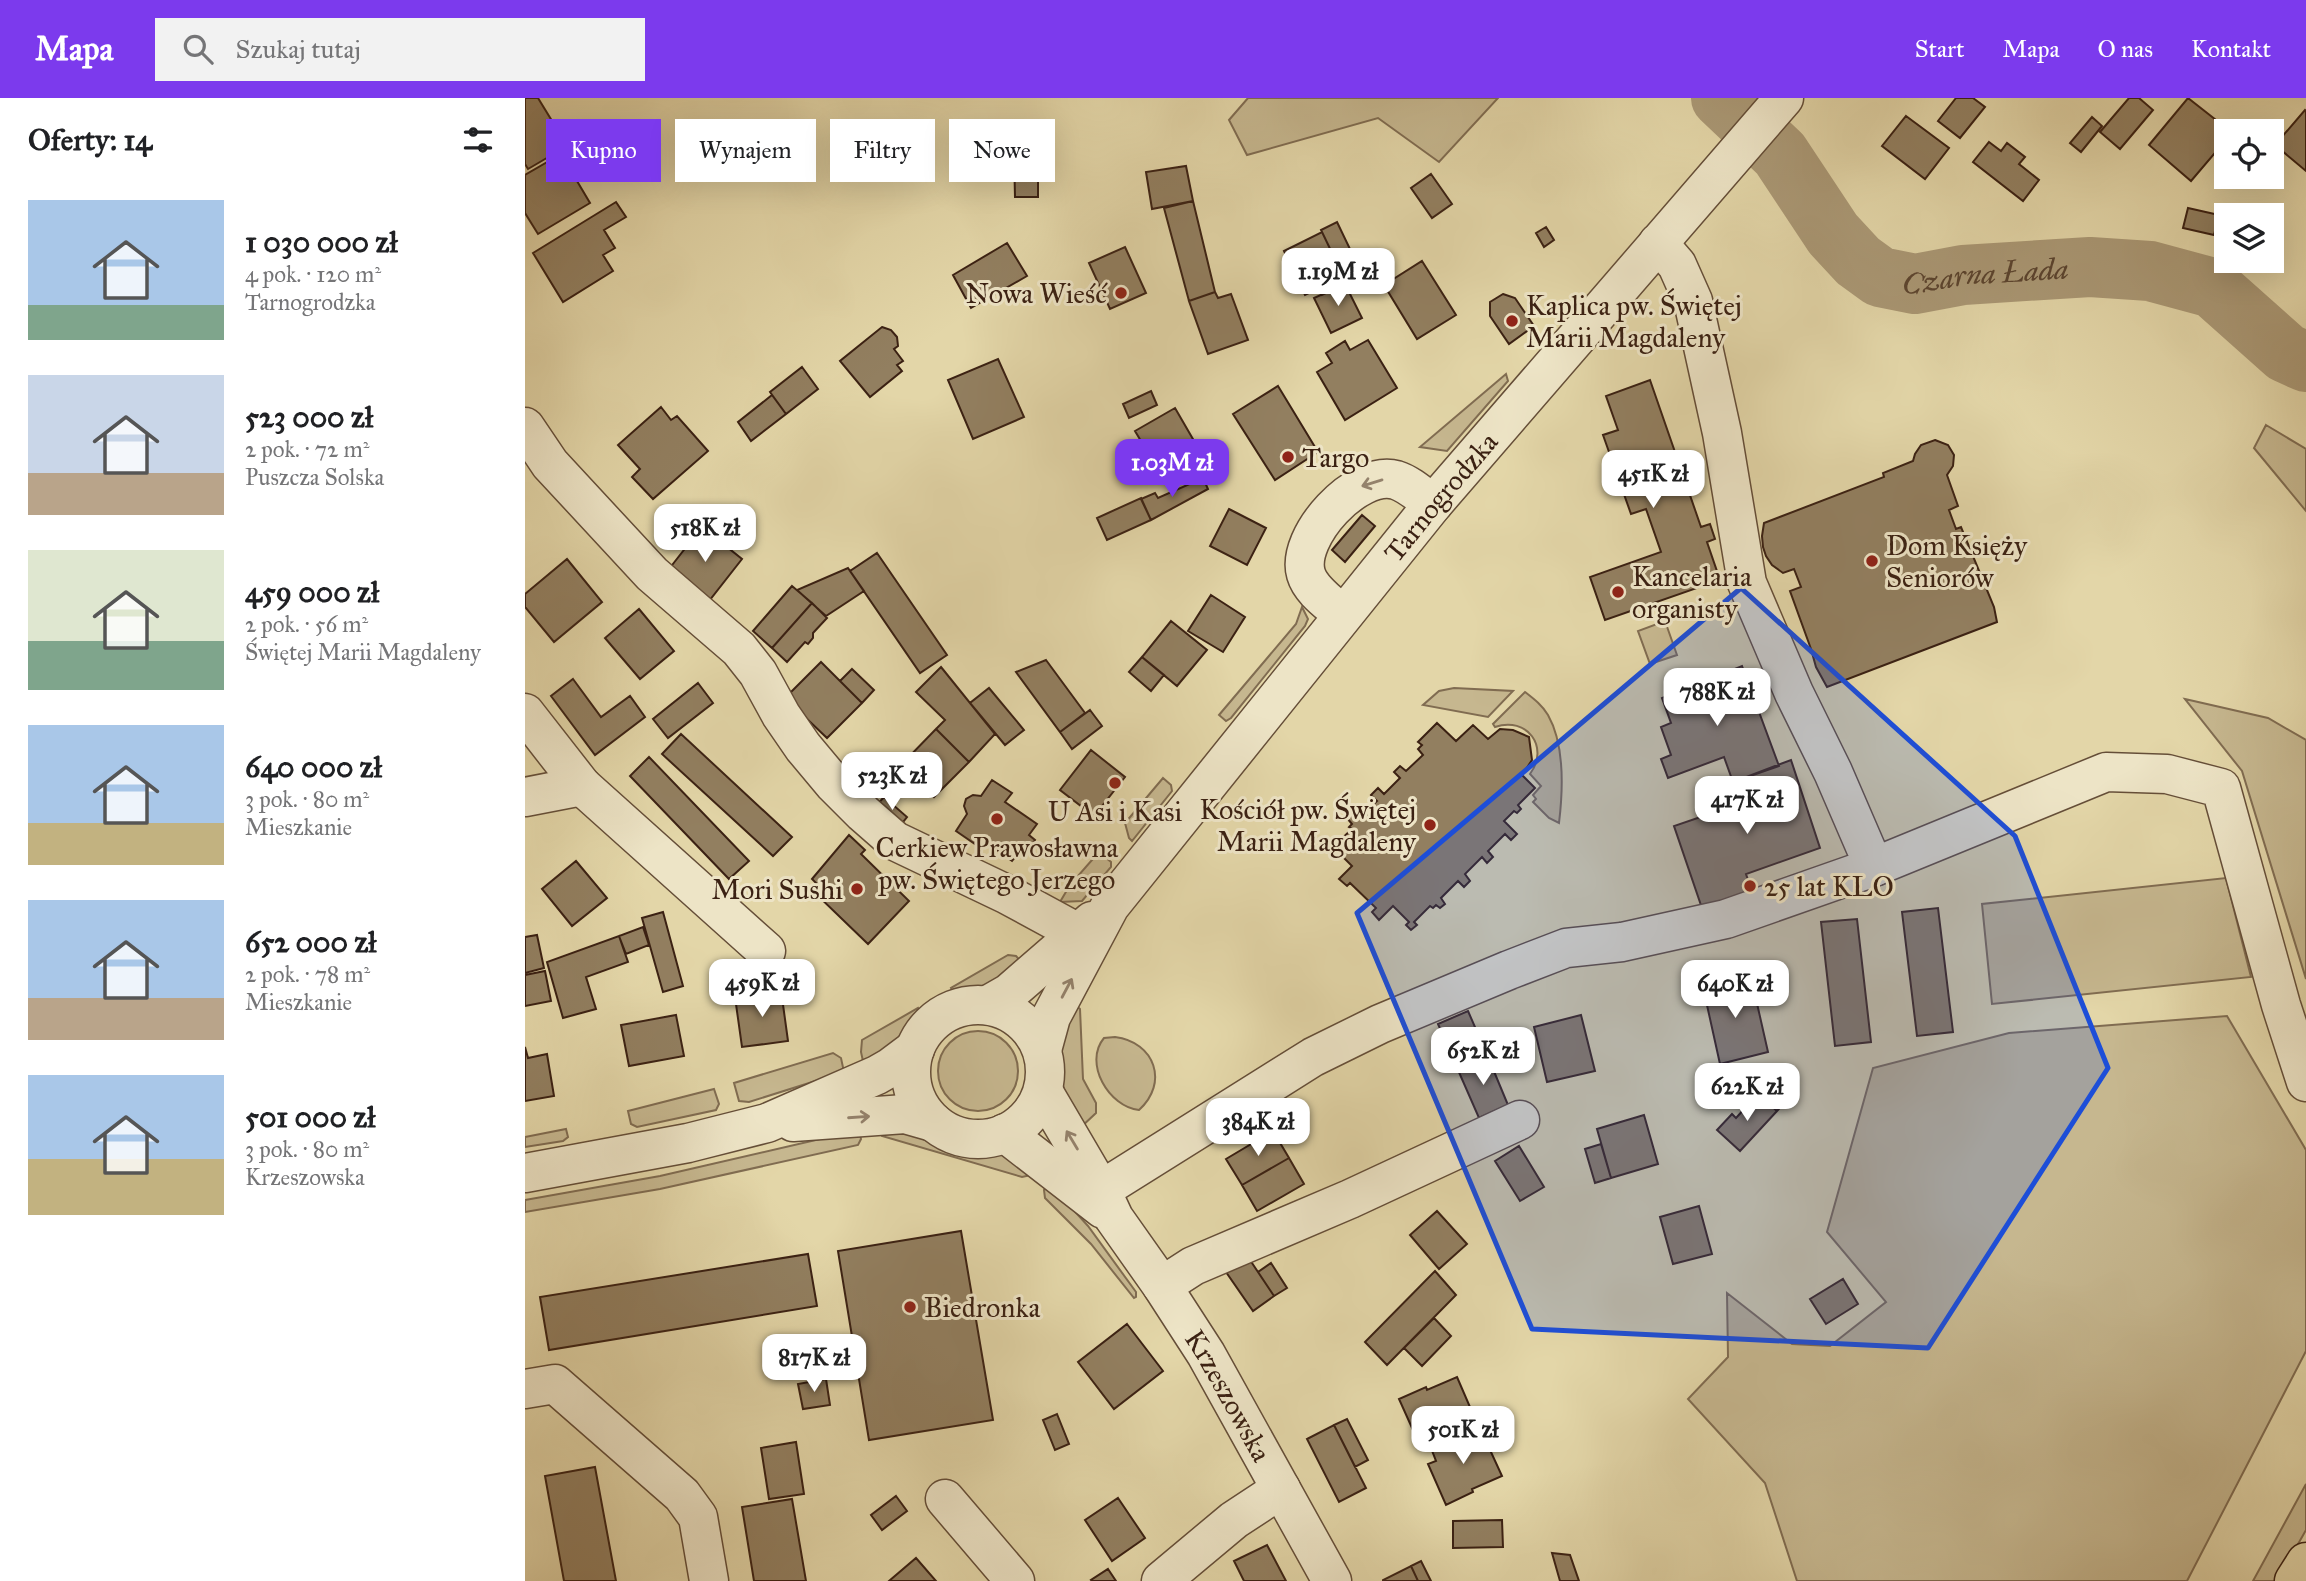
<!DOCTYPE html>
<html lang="pl">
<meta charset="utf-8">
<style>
body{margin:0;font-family:"IM FELL Great Primer",serif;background:#f2f2f2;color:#202124;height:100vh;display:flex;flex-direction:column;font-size:26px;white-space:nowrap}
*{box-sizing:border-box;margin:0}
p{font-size:23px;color:#757577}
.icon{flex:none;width:38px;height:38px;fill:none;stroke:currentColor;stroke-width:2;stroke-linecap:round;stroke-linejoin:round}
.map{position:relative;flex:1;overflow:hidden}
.details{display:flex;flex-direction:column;background:#fff;width:525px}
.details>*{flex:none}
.top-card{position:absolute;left:21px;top:21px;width:665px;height:63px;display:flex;gap:14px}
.fabs{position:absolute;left:1689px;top:21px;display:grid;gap:14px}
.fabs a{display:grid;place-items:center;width:70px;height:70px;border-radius:0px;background:#fff;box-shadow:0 7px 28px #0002;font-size:35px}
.price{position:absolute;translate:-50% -60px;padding:0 16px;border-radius:14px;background:#fff;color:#222;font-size:23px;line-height:46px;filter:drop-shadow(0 2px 4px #0008)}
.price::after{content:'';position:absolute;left:50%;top:42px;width:21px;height:16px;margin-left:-10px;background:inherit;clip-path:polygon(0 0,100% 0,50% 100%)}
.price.active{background:#7c3aed;color:#fff}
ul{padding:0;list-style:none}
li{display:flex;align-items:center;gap:21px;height:175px;padding:0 28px}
li span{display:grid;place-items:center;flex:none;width:196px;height:140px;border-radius:0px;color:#555}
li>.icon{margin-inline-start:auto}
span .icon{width:84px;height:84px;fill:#fffc;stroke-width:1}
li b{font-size:30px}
h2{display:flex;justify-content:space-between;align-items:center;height:84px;padding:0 28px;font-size:30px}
.pill{padding:0 24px;border-radius:0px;background:#fff;box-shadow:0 7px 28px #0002;font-size:24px;line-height:63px}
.pill.active{background:#7c3aed;color:#fff}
header{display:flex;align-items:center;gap:42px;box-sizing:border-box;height:98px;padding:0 35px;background:#7c3aed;color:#fff}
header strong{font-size:33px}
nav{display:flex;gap:38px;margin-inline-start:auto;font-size:24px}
.search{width:490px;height:63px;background:#f2f2f2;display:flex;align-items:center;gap:18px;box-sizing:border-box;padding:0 24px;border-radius:0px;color:#757577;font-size:26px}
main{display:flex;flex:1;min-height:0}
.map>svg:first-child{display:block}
</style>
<header>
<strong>Mapa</strong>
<div class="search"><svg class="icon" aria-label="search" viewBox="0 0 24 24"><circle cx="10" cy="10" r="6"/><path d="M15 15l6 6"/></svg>Szukaj tutaj</div>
<nav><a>Start</a><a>Mapa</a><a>O nas</a><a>Kontakt</a></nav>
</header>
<main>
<section class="details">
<h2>Oferty: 14<svg class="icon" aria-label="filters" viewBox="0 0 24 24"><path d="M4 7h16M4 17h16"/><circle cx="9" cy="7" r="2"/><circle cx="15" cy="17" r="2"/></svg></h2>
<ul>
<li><span style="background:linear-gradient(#a9c7e8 75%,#7fa58c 0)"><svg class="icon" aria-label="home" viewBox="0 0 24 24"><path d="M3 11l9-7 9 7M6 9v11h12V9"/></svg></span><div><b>1 030 000 zł</b><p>4 pok. · 120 m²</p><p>Tarnogrodzka</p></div></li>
<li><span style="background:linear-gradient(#c9d6e8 70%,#b9a48a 0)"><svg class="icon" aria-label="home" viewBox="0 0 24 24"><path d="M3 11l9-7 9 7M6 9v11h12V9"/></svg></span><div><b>523 000 zł</b><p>2 pok. · 72 m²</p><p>Puszcza Solska</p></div></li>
<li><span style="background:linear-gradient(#dfe7d0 65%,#7fa58c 0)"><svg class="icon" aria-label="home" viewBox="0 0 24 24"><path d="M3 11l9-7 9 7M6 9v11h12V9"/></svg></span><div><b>459 000 zł</b><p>2 pok. · 56 m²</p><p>Świętej Marii Magdaleny</p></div></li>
<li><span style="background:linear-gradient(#a9c7e8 70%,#c2b280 0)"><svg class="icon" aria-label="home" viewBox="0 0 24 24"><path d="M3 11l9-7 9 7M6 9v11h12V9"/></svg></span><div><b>640 000 zł</b><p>3 pok. · 80 m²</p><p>Mieszkanie</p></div></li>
<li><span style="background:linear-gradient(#a9c7e8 70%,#b9a48a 0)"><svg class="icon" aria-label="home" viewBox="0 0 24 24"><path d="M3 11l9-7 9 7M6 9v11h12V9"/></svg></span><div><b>652 000 zł</b><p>2 pok. · 78 m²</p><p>Mieszkanie</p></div></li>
<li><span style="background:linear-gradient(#a9c7e8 60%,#c2b280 0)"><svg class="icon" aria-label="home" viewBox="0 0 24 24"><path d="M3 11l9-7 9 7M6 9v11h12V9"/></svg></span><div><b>501 000 zł</b><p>3 pok. · 80 m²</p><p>Krzeszowska</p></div></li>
</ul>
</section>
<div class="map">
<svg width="1781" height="1483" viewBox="0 0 1781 1483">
<rect width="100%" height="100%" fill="#e3d6a8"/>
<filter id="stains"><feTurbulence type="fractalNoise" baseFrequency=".00286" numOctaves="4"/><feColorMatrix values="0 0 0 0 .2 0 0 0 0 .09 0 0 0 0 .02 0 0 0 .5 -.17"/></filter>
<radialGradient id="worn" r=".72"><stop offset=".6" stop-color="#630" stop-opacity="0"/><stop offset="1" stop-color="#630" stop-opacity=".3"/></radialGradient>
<path fill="#c6b78f" stroke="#806c51" stroke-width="2" d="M723,0H973L914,64L853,20L722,57L704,22Z
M981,276L983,283L922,353L895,349Z
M1741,327L1781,351V413L1729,350Z
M777,509L783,521L780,528L706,620L701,623L694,617L771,526Z
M1140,523L1152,557L1125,566L1113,533Z
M929,590L988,593L963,619L898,607L914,593Z
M1000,594C1009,601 1017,607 1023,617C1040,647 1038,692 1034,725L1024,720L1008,704L1011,701L1008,697L1016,688L1005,676C1025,649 1002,618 970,629L968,626Z
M1660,601L1743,620L1781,642V881L1717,673Z
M638,680L646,687L647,693L607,743L604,740L600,725Z
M574,754L586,764V769L557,803L535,804L545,787Z
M1701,780L1726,879L1467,906L1457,806Z
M483,857L491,858L499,867L458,889L428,894L426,890Z
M549,906L555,911L558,981L571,1005V1015L555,1030C542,1002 530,976 535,944C537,931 544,918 549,906Z
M393,910L395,914L387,922L377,939L339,968L336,954L337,942Z
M1702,918L1781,1052V1253L1662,1483H1272L1240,1385L1163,1301L1203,1259L1202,1195L1267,1246L1305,1248L1361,1204L1302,1134L1348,970L1484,935Z
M413 973a40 40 0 1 1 80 0a40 40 0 1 1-80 0Z
M590,939C630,944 644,985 614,1012C584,1009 558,965 579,940Z
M308,955L316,960L319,974L224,1004L214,1003L209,985Z
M189,991L194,1006L191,1012L112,1029L106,1026L103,1013Z
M355,1030L397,1034L430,1052L480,1057L506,1077L497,1079L357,1038Z
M41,1031L43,1039L38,1043L0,1049V1039Z
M334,1032L336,1041L333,1047L135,1091L0,1114V1102L135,1078Z
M526,1087L563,1128L611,1194V1199L609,1200L566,1146L520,1100L519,1092Z
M1781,1386V1432L1752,1483H1728Z"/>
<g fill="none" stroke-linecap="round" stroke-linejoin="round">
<path stroke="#aa9875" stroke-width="60" id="s1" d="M1196,0L1255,56L1308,136L1333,163L1355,179L1390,186L1438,177L1565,169L1625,173L1688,190L1761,255L1781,264"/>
</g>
<path fill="#927f60" stroke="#3b2113" stroke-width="2" d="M0,0H13L35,36L25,42L32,54L3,71L0,66Z
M1431,0H1448L1460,9L1435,40L1413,23Z
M1604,0H1614L1628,12L1595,51L1575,34Z
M1663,0L1705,33H1701V42L1666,83L1624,47Z
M1780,12L1781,13V73L1750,47Z
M1381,18L1424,50L1400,81L1357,48Z
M1567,19L1577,28L1556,54L1545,45Z
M1464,44L1476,53L1482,45L1500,59L1494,66L1514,82L1498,103L1448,64Z
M513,53V99H490L489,54Z
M36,56L65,105L13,136L0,115V77Z
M661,68L668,103L627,111L621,74Z
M906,76L927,106L907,120L886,90Z
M668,103L690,194L664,203L639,110Z
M91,104L101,119L79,132L90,150L78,157L88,173L38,204L8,155Z
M1663,110L1694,117L1689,137L1658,130Z
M812,124L836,174L820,182L796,132Z
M1021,129L1029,142L1019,149L1011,135Z
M797,134L823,188L820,186L797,197L794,190L780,197L759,153Z
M482,145L502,178L446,210L428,177Z
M600,149L621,195L585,211L564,165Z
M897,163L931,217L892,241L859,187Z
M820,186L837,220L806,235L789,200Z
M690,194L693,200L706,196L723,242L683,256L664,203Z
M978,196L990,200L1009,228L984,246L965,218V204Z
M357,229L366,232L372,239L373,248L369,251L378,263L372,267L377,273L345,299L315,263Z
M843,242L872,290L820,322L792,274L807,265L801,255L820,243L825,252Z
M473,261L499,319L448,341L423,282Z
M277,269L293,291L261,316L245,294Z
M1125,282L1176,429L1185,426L1190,441L1182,444L1195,482L1080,522L1065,479L1136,454L1121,411L1106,416L1078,337L1093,332L1081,298Z
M753,288L793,354L750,382L708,316Z
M626,293L632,307L604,320L598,306Z
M247,297L261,316L226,343L213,324Z
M136,309L146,322L152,318L183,353L128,401L107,379L115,371L93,347Z
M650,310L676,355L637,378L610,333Z
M1410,342L1423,347L1429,357L1428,368L1422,377L1433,408L1424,412L1431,431L1436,429L1469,509L1472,524L1302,589L1291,569L1286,551L1265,493L1276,489L1269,471L1258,475L1247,467L1241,458L1238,449L1237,438L1239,425L1359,379L1358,375L1388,363L1390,356L1396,347Z
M678,380L683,391L626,422L616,401L630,395L633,400Z
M616,400L626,422L582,442L572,420Z
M704,411L741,430L722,467L685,448Z
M837,417L850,428L820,464L807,452Z
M177,429L217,461L184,503L144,471Z
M352,455L422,557L395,575L325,473Z
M42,461L77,504L29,544L0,509V496Z
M323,470L339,493L301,518L272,492Z
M267,488L287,505L247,550L228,533Z
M686,497L720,519L698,554L663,533Z
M287,505L302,520L288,535V540L283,546L280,544L262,564L247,550Z
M114,511L149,553L115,581L80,540Z
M646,523L682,552L652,588L617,559Z
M617,559L639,577L626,593L604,574Z
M521,562L560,615L535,634L491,574Z
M296,564L337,605L302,640L260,600Z
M1217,568L1254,668L1208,684L1199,659L1143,680L1136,661L1146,657L1136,629L1146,625L1137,600Z
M416,569L470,636L444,664L411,631L420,622L391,594Z
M327,571L349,592L337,605L315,583Z
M48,581L76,619L105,598L120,619L70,657L26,598Z
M173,585L188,605L143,640L128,621Z
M464,590L499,632L480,647L445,605Z
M565,612L577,628L547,651L535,634Z
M912,625L931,643L948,627L963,641L975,631L988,632L1004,639L1007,662L997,677L1010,690L993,707L996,711L992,715L989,713L979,723L992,736L986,742L980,736L963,753L968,759L962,765L957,759L940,776L945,783L939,789L933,783L916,800L920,806L915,810L911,807L908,810L905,808L889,824L892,827L886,832L881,827L884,824L868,808L854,822L847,814L851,810L825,785L822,788L814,781L827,768L811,752L809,754L804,749L809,745L811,746L827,731L824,729L827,726L822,720L829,714L834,720L852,703L846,697L853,690L859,696L875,680L869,674L875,668L881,673L898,657L893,651L897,647L893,644Z
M411,631L444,664L409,699L377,666Z
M156,636L267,739L248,758L137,656Z
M566,652L600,679L569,718L535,692Z
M124,659L224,763L204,781L105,678Z
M1266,662L1295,750L1221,776L1229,800L1179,816L1149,728L1196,712L1193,703L1212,696L1208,684Z
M467,682L487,695L480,704L512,726L504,737L510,742L501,755L496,752L487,763L454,739L450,746L431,733L442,716L439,708L441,701L448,697L456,698Z
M359,699L382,719L374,729L351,708Z
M324,737L340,752L336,756L384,803L343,846L289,794L294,788L287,781Z
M51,763L82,800L47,828L17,791Z
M1413,810L1428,934L1392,938L1377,814Z
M138,814L158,888L138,894L117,820Z
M1332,821L1346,944L1310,948L1296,824Z
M118,829L124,847L101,856L94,838Z
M12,837L19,870L0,875V839Z
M94,838L103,864L61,879L71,911L38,920L22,864Z
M20,873L26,903L0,908V877Z
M1226,879L1243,954L1195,966L1178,889Z
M256,892L263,943L217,949L210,899Z
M943,913L963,959L933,972L913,926Z
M151,917L159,958L104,968L96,927Z
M1056,917L1070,973L1022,984L1009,929Z
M0,949L3,960L22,956L29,998L0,1003Z
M963,959L983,1007L954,1020L933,972Z
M1254,981L1269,994L1252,1013L1233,996L1240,988Z
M1233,996L1252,1013L1215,1053L1192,1032L1207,1016L1211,1020Z
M1119,1017L1133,1066L1086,1080L1072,1031Z
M748,1033L764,1060L717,1087L701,1061Z
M1076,1046L1086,1080L1070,1085L1060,1051Z
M994,1048L1019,1089L995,1103L970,1063Z
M764,1060L779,1086L732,1113L717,1087Z
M1174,1108L1187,1156L1148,1166L1135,1119Z
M912,1113L942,1146L914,1171L885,1137Z
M436,1133L468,1322L344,1342L313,1153Z
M283,1156L292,1208L24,1252L15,1199Z
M723,1159L749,1198L728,1213L701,1174Z
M746,1165L762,1190L749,1198L733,1174Z
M910,1173L931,1197L862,1267L840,1244Z
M1318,1181L1333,1206L1301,1226L1285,1201Z
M909,1220L926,1238L897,1268L879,1250Z
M602,1226L638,1273L589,1311L553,1264Z
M932,1279L948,1316L944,1318L950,1330L906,1350L899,1337L892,1341L874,1301L901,1289L902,1292Z
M301,1281L305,1307L278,1311L273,1286Z
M532,1316L544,1346L530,1352L518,1322Z
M822,1321L843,1362L830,1369L809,1327Z
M809,1327L841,1390L814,1404L782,1341Z
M950,1330L955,1344L960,1341L977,1378L947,1391L948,1394L921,1407L903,1366L911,1363L906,1350Z
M271,1344L279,1396L244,1401L236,1350Z
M70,1369L91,1483H39L20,1378Z
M371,1398L382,1413L357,1432L346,1417Z
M593,1400L620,1440L587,1463L560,1422Z
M267,1401L281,1483H229L217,1409Z
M977,1422L978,1449L928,1450V1423Z
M742,1447L761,1483H719L709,1463Z
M1027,1455L1045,1457L1054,1483H1035Z
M391,1460L411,1483H364Z
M896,1463L906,1483H893L886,1468Z
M886,1468L893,1483H858V1482Z
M583,1471L591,1483H567L566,1482Z"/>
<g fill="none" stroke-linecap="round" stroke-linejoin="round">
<defs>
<g id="minor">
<path d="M0,329L25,366L127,476L214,551L233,575L256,617L278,649L309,686L338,715L370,743L481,796L553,835"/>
<path d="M817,516C805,505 786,493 781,476C770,439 832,371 871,382C884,386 897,398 908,406"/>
<path d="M0,615L57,688L241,853"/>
<path d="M0,699L57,688"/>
<path d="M1349,769L1581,674L1642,676L1696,690L1756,907L1781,984"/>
<circle cx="453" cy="974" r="67"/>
<path d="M463,907L484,895L567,823"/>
<path id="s2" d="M517,952L526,919L585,808L908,406L1259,0"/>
<path id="s3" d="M518,993L576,1092L589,1120L637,1188L681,1256L807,1483"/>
<path d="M268,1024L380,1016L408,1024"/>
<path d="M480,1035L578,1111"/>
<path d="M0,1075L163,1045L242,1025L352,977L366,969L390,951"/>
<path d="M576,1092L788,959L855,926L984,872L1041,850L1097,844L1201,821L1349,769L1308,674L1269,595L1222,485L1197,335L1168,203L1152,167L1133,145"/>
<path d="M637,1188L668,1168L825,1101L995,1022"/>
<path d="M0,1291L30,1286L157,1397L173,1419L184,1483"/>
<path d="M420,1401L490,1483"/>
<path d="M636,1483L709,1422L756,1391"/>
</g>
<path id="major" d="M1769,1483L1781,1464"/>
</defs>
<use href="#minor" stroke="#654e38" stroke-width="41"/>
<use href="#major" stroke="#3b2113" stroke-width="41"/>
<use href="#minor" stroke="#ede4c6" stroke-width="38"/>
<use href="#major" stroke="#e3d6a8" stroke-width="38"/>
</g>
<defs><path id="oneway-shaft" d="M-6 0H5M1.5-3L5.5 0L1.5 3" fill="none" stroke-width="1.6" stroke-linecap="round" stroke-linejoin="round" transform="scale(1.75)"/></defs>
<g stroke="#94826c">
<use href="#oneway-shaft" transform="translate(847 385) rotate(163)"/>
<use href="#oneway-shaft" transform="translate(542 890) rotate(-62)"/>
<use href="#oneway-shaft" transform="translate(334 1019) rotate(-4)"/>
<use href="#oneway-shaft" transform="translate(547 1042) rotate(-121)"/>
</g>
<path fill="#1d4ed8" fill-opacity="0.2" stroke="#1d4ed8" stroke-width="5" stroke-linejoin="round" d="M1216,490L1490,738L1583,970L1403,1250L1007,1231L832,815Z"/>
<g fill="#8f2418" stroke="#ede4c6" stroke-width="2.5">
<circle cx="596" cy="195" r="7"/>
<circle cx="987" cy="223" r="7"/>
<circle cx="763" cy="359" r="7"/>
<circle cx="1347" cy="463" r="7"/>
<circle cx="1093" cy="494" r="7"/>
<circle cx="590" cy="685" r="7"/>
<circle cx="472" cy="721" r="7"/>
<circle cx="905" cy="727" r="7"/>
<circle cx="1225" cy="788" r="7"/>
<circle cx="332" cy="791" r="7"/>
<circle cx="385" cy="1209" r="7"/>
</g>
<g text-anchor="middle" stroke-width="6" stroke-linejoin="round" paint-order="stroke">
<g font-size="28" fill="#3b2113" stroke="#ede4c6" text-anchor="start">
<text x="582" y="205" text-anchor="end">Nowa Wieść</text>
<text x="1001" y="217">Kaplica pw. Świętej<tspan x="1001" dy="32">Marii Magdaleny</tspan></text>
<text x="777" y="369">Targo</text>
<text x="1361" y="457">Dom Księży<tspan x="1361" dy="32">Seniorów</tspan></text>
<text x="1107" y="488">Kancelaria<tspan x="1107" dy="32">organisty</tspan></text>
<text x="891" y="721" text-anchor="end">Kościół pw. Świętej<tspan x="891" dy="32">Marii Magdaleny</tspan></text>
<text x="590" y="723" text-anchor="middle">U Asi i Kasi</text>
<text x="472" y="759" text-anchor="middle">Cerkiew Prawosławna<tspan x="472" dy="32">pw. Świętego Jerzego</tspan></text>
<text x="1239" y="798">25 lat KLO</text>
<text x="318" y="801" text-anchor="end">Mori Sushi</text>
<text x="399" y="1219">Biedronka</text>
</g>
<g font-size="28" fill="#3b2113" stroke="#ede4c6">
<text dy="10" stroke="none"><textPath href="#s2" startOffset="686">Tarnogrodzka</textPath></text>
<text dy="10" stroke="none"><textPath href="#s3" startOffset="357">Krzeszowska</textPath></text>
</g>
<g font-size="30" font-style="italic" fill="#5c4530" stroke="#ede4c6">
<text dy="10" stroke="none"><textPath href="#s1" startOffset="348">Czarna Łada</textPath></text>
</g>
</g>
<rect width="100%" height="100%" filter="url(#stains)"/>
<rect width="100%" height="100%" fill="url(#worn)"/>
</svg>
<div class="fabs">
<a><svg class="icon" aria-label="locate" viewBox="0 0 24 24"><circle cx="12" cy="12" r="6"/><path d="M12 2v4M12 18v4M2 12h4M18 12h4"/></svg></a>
<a><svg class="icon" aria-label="layers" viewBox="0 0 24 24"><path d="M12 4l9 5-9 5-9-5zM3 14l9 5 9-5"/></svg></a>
</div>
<b class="price" style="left:813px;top:210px">1.19M zł</b>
<b class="price active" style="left:647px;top:401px">1.03M zł</b>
<b class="price" style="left:1128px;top:412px">451K zł</b>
<b class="price" style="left:180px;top:466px">518K zł</b>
<b class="price" style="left:1192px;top:630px">788K zł</b>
<b class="price" style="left:367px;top:714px">523K zł</b>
<b class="price" style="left:1222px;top:738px">417K zł</b>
<b class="price" style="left:237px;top:921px">459K zł</b>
<b class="price" style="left:1210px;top:922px">640K zł</b>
<b class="price" style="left:958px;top:989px">652K zł</b>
<b class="price" style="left:1222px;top:1025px">622K zł</b>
<b class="price" style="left:733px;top:1060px">384K zł</b>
<b class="price" style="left:289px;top:1296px">817K zł</b>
<b class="price" style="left:938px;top:1368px">501K zł</b>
<div class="top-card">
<a class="pill active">Kupno</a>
<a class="pill">Wynajem</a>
<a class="pill">Filtry</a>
<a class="pill">Nowe</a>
</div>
</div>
</main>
